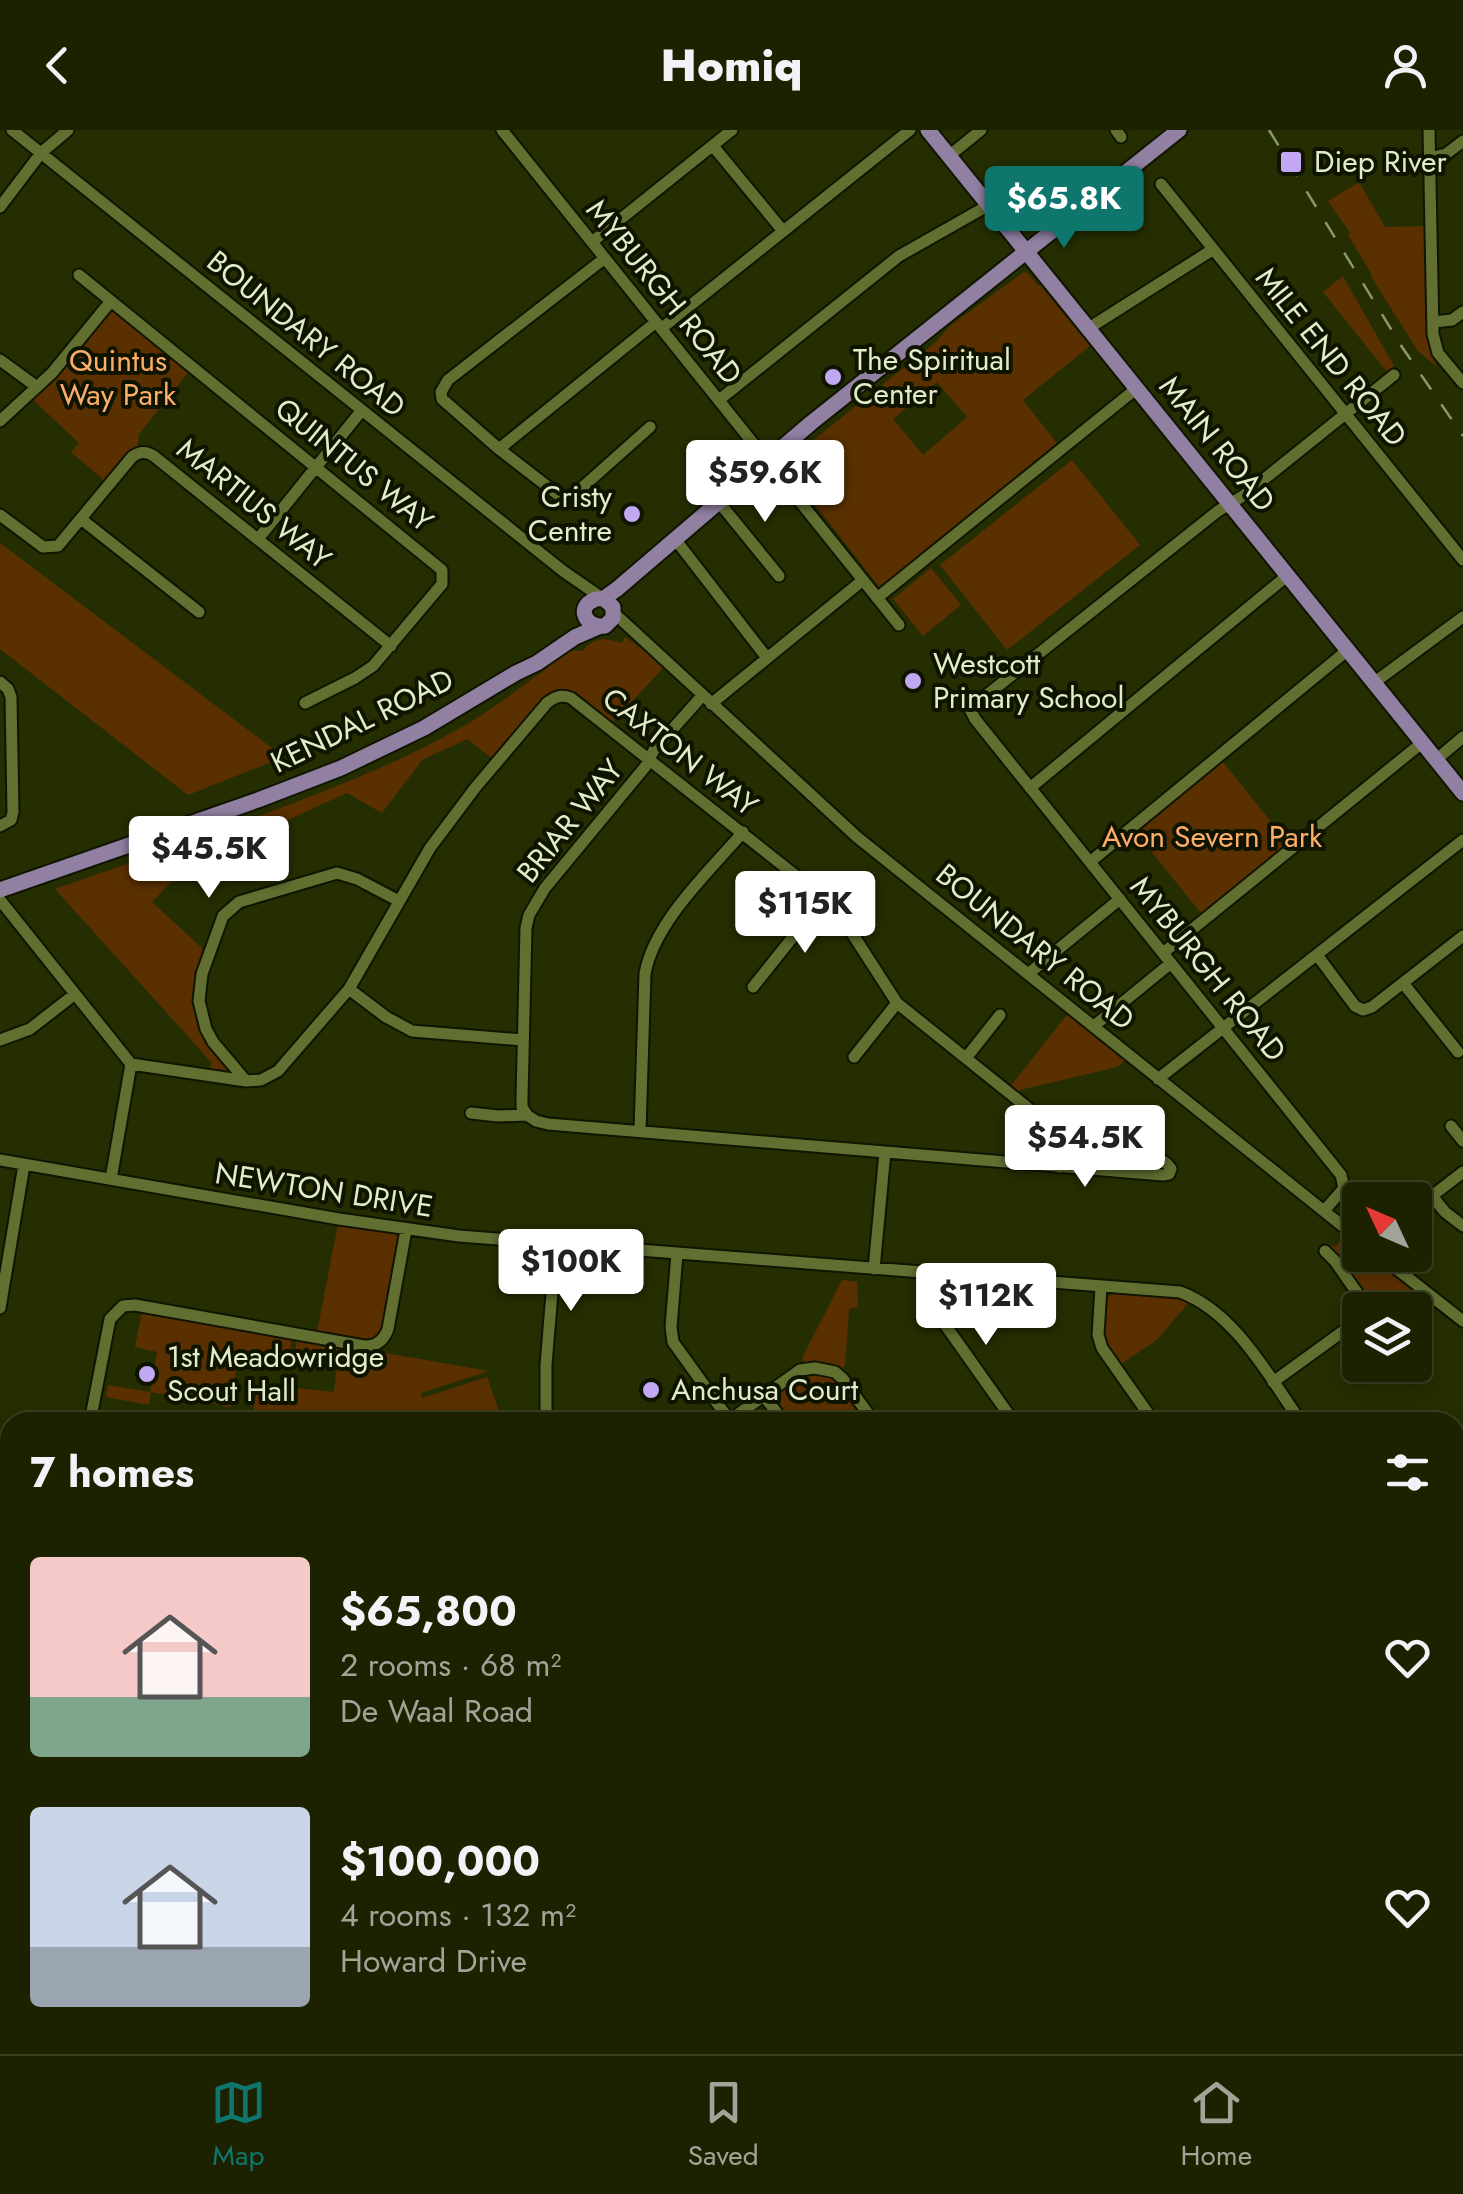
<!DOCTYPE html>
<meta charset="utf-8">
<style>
body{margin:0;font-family:Jost,sans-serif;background:#292f0f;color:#f1f3f6;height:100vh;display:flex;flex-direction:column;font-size:38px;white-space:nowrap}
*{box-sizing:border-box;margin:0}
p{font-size:32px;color:#a0a499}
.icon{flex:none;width:55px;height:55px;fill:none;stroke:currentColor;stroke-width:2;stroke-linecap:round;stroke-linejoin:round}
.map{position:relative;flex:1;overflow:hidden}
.side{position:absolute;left:0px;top:1282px;width:1465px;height:642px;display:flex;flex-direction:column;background:#1c2200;border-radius:30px 30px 0 0;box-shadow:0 5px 15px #0003,0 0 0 2px #3a3f22}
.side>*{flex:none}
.needle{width:65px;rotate:314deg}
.controls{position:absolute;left:1342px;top:1052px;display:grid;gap:20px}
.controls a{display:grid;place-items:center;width:90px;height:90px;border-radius:10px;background:#1c2200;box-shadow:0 5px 15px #0003,0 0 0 2px #3a3f22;font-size:50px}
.price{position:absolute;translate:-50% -85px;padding:0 22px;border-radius:10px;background:#fff;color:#222;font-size:32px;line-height:65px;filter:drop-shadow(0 2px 5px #0008)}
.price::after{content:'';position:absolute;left:50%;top:60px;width:30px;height:22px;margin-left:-15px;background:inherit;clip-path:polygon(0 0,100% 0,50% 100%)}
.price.active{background:#0f766e;color:#fff}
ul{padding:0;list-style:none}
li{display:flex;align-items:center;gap:30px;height:250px;padding:0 30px}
li span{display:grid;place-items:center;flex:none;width:280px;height:200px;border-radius:10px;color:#555}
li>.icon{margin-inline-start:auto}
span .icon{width:120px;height:120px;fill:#fffc;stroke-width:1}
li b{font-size:42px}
h2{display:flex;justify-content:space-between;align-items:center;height:120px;padding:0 30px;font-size:42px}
header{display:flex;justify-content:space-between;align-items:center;height:130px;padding:0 30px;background:#1c2200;font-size:45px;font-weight:800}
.dock{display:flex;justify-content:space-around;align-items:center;height:140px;border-top:2px solid #3a3f22;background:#1c2200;font-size:28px;color:#a0a499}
.dock a{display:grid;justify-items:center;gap:5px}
.dock .active{color:#0f766e}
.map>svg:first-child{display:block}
</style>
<header><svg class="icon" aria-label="back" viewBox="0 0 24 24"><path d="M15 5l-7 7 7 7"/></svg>Homiq<svg class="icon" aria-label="person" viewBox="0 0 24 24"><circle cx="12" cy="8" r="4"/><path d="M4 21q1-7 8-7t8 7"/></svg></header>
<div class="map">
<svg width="1463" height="1924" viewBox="0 0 1463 1924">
<rect width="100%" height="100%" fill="#252e00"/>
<path fill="#5a3001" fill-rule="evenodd" d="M1359,52L1385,97L1426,96L1429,205L1436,236L1418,221L1370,145L1371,143L1348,105L1350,103L1328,71Z
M1024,142L1028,143L1038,156L1040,155L1090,216L1023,270L1059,316L881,459L783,334C787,323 794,318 806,316L937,211L951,195ZM937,252L967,287L923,325L893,289Z
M1343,146L1394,236L1387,242L1323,162Z
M111,181L117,182L190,240L139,304L137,318L106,352L71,322L79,313L31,268Z
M1072,330L1140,415L1007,520L940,435Z
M0,413L284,627L188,665L0,519Z
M931,438L961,475L923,506L893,469Z
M625,507L648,523L664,537L612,593L566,562L493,629L467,609L422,630L382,683L347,663L279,694L205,717L152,772L202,818C201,832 195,845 194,859C192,890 210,917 228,941L227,944L208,942L212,933L55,759C132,732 209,705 286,676C342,654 400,632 453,602C497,578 532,548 572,520L582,521C598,506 602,508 622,513Z
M1219,627L1292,718L1205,788L1132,698Z
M1069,882L1127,929L1117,937L1020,960L1016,964L1009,958Z
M339,1089L406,1100L388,1199L377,1214L316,1207Z
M1346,1104L1360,1116V1125H1372L1417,1161L1392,1178L1384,1168L1376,1172L1369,1170L1325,1116H1336Z
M842,1150L857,1152L858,1177L849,1179L845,1234L842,1242L806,1235L802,1228Z
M1114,1163L1177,1168L1190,1171L1157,1210L1118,1236L1103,1210L1106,1168Z
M142,1181L292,1207L289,1230L238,1224L231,1277L151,1262L149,1275L106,1267L108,1255L150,1262L157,1222L135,1217Z
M297,1208L378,1219L379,1222L489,1241L421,1263L422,1268L487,1247L503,1292H252L257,1254L334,1262L337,1236L294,1230Z
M800,1240L835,1242L874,1292H784L764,1266Z"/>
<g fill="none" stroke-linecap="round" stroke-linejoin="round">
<defs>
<path id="minor" d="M12,0L563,441L602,468
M502,0L899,495
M1116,0L1121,7
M1429,0L1433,204L1438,223L1463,253
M713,16L783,101
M949,26L981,0
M1429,28L1446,24L1463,11
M1161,54L1463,430
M0,77L41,23L68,0
M592,112L732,0
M605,128L448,250L441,262L442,269L499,319L561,367L571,366L576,363L650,297
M79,145L442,440V454L373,536L355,548L305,573
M1433,192L1452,190L1463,182
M662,198L910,0
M1089,198L1212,120
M0,230L37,257
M719,270L899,126L989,75
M0,291L52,243L111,171
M499,319L656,192
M718,371L779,446
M0,385L43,417L58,416L132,327C140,321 147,321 155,327L391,516
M81,389L199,482
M258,409L362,280
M675,409L767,528
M877,468L1137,258
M614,483L857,707L1360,1110
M0,552L8,559L11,567L13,682L11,690L0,696
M1375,552L1463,487
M711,574L863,450
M1437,629L1463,607
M1030,658L1288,445
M1090,732L1349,519
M0,770L131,934L111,1049
M1163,823L1423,612
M1317,825L1355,876L1363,880L1372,877L1463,806
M1028,844L1120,769
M1403,853L1458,922
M753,857L824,768
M349,859L386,887L412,901L523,910
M1094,896L1171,833
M0,910L30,899L75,864
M854,927L897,873
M966,928L1000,885
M131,934L246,951L261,950L278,941L349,859L430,718L475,658L547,573C555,567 561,564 571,568L824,768L839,783L897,873L1053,998C1063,1010 1061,1023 1059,1037
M1158,949L1463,710
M246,951L213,912L206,899L199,871L202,844L223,786L239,772L337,743L357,749L399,771
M471,983L498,986L527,985
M527,985L536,991L548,994L1163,1045L1169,1044L1171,1039L1167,1034L1143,1016L1132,1020L1113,1041
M527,985L522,977V968L526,798L529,785L545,758L645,637L654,620L702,566
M1451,996L1463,1011
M640,1000L645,844C654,792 709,742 743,702
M0,1030L339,1089L459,1106L1180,1162C1235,1182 1269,1247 1301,1292
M1432,1066L1445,1082L1463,1096
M1415,1079L1463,1042
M1324,1081L1344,1058L1341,1045L975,589L971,581L978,572L1218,381L1243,366L1394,245
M1325,1121L1335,1131L1369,1180
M677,1124L671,1197L673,1212L730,1291
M1379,1125L1463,1191
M874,1139L885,1022
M949,1146L946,1196L1014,1292
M1101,1157L1098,1205L1102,1218L1154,1292
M0,1178L24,1035
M1273,1252L1360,1189
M764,1266L784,1292
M90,1292L110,1189L123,1176L135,1175L364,1216C376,1217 384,1210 388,1199L406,1100
M546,1292V1235L556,1115
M727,1292L800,1240L815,1238L835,1242L843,1249L874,1292
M1455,1338L1463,1332
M0,1350L10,1351
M1455,1519L1463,1514
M0,1542L10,1544
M1455,1640L1463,1651
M0,1664L10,1666
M1455,1778L1463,1772
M1455,1865L1463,1876
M113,1915L165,1924
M810,1915L818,1924
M956,1915L962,1924
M1106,1915L1113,1924
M1301,1915L1308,1924
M4,1924L10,1908
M349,1924L353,1915
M477,1924L481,1915
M501,1924L505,1915
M741,1924L745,1915
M1259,1924L1271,1915"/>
<path id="major" d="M928,0L1463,663
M604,469L613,477V488L605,496C585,498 576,477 594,470C596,468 600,469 602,469C607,467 612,462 617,459L811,293L1179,0
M0,760L258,670L341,638L424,598L516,543L537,533L575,507L598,497"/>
</defs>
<use href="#minor" stroke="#0f1500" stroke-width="15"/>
<use href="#major" stroke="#0f1500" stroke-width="19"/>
<use href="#minor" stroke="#616f31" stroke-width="11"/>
<use href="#major" stroke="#9180a2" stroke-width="15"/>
<path stroke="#8c966f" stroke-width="2.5" stroke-dasharray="18 18" stroke-linecap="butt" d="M1269,0L1402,217L1463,306"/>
</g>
<g fill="#c2a7f2" stroke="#0f1400" stroke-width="4">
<rect x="1279" y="20" width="24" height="24" rx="5"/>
<circle cx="833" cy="247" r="10"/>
<circle cx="632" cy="384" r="10"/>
<circle cx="913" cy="551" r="10"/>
<circle cx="147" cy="1244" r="10"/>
<circle cx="651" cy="1260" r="10"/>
</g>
<g text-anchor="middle" stroke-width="8" stroke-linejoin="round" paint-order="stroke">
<g font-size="30" fill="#e2eccb" stroke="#0f1400" text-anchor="start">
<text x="1314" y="42">Diep River</text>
<text x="853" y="240">The Spiritual<tspan x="853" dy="34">Center</tspan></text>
<text x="612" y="377" text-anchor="end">Cristy<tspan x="612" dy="34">Centre</tspan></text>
<text x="933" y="544">Westcott<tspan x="933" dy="34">Primary School</tspan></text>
<text x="167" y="1237">1st Meadowridge<tspan x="167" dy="34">Scout Hall</tspan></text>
<text x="671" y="1270">Anchusa Court</text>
</g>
<g font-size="30" fill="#e2eccb" stroke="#0f1400">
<text transform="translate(664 162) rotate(51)" y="10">MYBURGH ROAD</text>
<text transform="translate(306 204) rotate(39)" y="10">BOUNDARY ROAD</text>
<text transform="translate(1331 227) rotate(51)" y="10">MILE END ROAD</text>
<text transform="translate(1217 314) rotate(51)" y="10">MAIN ROAD</text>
<text transform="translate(354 335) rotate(39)" y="10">QUINTUS WAY</text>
<text transform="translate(254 374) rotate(39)" y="10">MARTIUS WAY</text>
<text transform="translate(362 591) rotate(-26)" y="10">KENDAL ROAD</text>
<text transform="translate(680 622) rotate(38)" y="10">CAXTON WAY</text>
<text transform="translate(570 691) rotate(-51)" y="10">BRIAR WAY</text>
<text transform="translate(1035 817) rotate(39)" y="10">BOUNDARY ROAD</text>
<text transform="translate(1208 839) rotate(51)" y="10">MYBURGH ROAD</text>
<text transform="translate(324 1060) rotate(9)" y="10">NEWTON DRIVE</text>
</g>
<g font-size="30" fill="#fdad69" stroke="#0f1400">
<text x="118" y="241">Quintus<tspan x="118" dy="34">Way Park</tspan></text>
<text x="1212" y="717">Avon Severn Park</text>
</g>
</g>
</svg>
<div class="controls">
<a><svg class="needle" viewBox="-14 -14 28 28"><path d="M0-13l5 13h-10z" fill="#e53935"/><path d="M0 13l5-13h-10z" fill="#a0a499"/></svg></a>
<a><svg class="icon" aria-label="layers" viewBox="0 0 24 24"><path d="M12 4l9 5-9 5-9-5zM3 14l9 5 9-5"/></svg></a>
</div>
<b class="price active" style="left:1064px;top:121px">$65.8K</b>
<b class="price" style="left:765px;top:395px">$59.6K</b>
<b class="price" style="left:209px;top:771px">$45.5K</b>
<b class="price" style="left:805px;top:826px">$115K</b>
<b class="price" style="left:1085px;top:1060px">$54.5K</b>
<b class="price" style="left:571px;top:1184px">$100K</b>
<b class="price" style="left:986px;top:1218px">$112K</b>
<section class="side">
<h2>7 homes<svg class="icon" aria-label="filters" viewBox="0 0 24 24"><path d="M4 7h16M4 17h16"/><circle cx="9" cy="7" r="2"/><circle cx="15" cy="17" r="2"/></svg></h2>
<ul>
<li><span style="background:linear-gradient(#f6c9c9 70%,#7fa58c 0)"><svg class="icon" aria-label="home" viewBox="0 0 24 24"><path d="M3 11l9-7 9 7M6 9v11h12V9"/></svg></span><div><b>$65,800</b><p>2 rooms · 68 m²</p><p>De Waal Road</p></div><svg class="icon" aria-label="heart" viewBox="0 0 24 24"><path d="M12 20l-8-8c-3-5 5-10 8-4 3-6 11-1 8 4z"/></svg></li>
<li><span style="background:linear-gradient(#c9d6e8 70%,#9aa5b1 0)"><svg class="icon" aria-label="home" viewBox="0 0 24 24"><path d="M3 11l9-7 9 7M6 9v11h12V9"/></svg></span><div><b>$100,000</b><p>4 rooms · 132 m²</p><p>Howard Drive</p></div><svg class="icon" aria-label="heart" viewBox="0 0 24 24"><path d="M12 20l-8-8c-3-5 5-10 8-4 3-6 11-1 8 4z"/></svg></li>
</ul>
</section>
</div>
<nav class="dock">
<a class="active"><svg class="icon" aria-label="map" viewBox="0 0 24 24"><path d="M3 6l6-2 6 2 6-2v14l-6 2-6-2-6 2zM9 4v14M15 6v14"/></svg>Map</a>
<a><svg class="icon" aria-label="saved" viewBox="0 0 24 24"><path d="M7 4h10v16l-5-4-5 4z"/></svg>Saved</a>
<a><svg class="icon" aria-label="home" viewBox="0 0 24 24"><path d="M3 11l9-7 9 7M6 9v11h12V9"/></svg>Home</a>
</nav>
